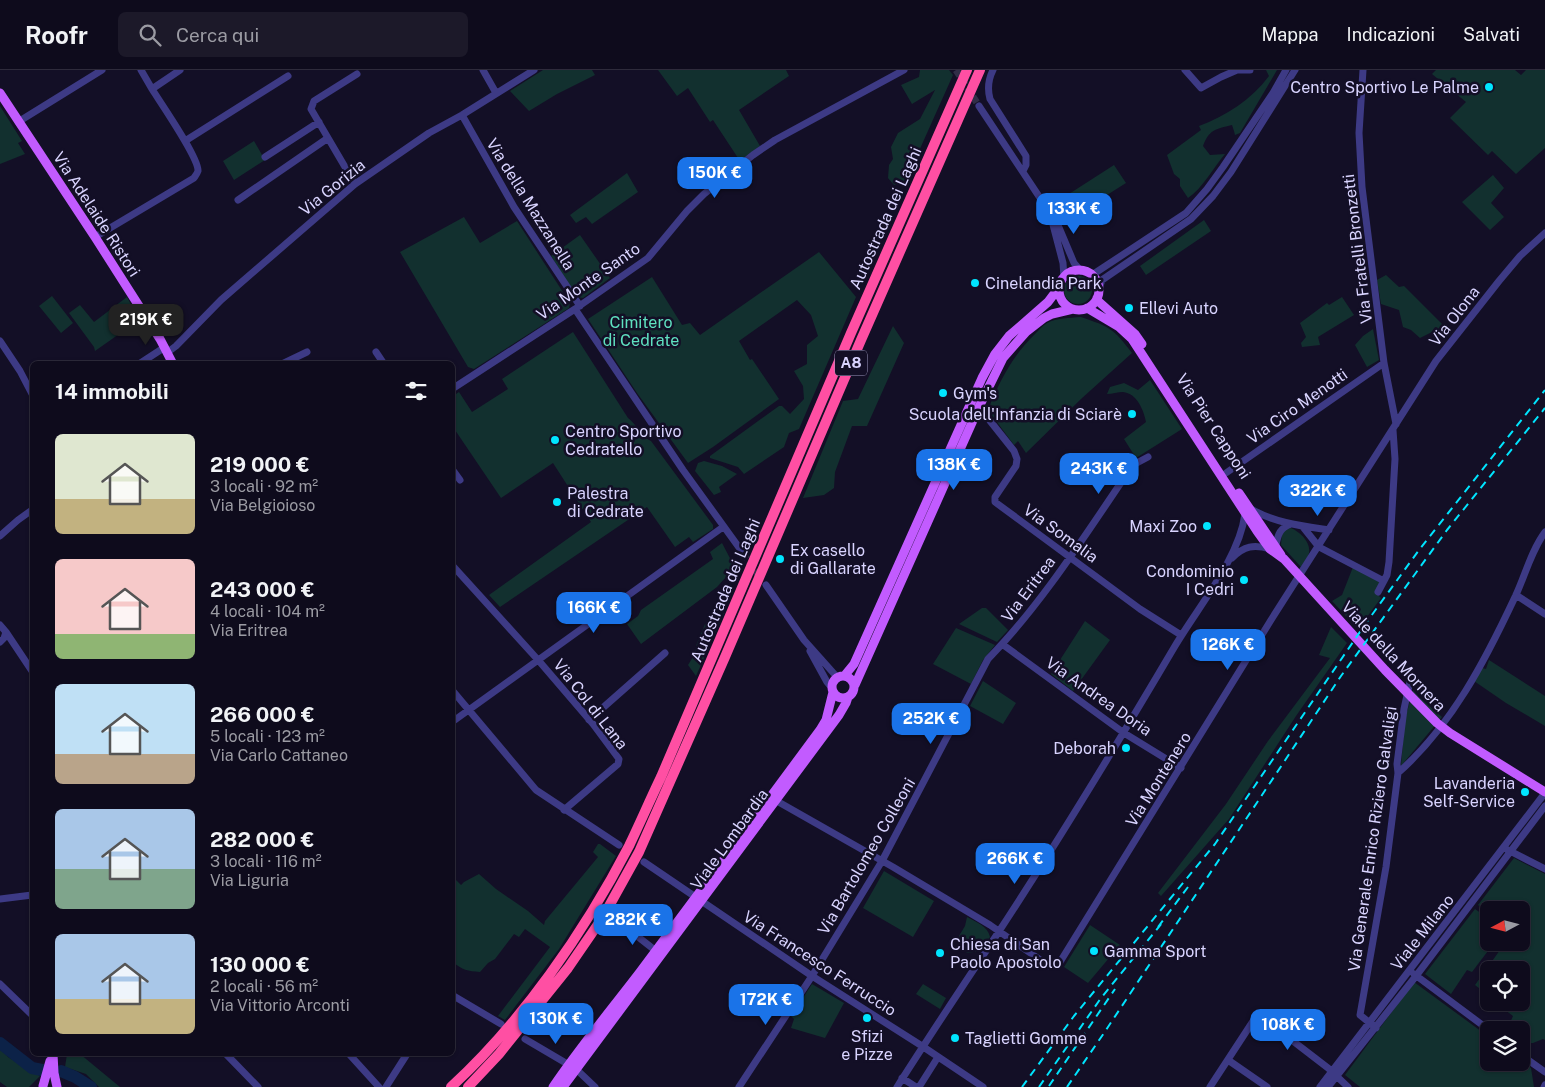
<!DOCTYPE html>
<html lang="it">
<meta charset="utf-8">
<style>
body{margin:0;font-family:"Public Sans",sans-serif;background:#1c1929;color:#f1f3f6;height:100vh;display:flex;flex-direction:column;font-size:19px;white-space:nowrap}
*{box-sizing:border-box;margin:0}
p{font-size:16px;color:#9b9ba3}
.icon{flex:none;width:28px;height:28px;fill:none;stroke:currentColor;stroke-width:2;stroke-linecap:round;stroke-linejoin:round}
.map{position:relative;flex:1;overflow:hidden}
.drawer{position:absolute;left:30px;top:291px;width:425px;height:695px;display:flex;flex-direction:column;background:#0e0b1c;border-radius:8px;box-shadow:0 1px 4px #0004,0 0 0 1px #2e2b3b}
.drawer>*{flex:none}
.needle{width:32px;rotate:263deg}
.tools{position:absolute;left:1480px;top:831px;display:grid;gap:10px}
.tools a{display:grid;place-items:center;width:50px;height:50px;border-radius:8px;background:#0e0b1c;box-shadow:0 1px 4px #0004,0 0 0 1px #2e2b3b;font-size:25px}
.price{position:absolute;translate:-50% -42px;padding:0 11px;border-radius:10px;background:#1a73e8;color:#fff;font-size:16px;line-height:32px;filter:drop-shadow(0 1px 2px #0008)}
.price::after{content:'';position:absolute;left:50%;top:30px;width:15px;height:11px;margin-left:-8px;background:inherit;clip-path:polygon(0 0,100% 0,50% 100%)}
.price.on{background:#222;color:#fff}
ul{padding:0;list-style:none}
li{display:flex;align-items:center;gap:15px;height:125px;padding:0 25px}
li span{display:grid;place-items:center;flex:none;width:140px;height:100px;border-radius:8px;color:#555}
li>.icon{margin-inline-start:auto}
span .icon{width:60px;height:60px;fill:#fffc;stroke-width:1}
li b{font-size:21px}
h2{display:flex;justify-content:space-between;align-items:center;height:60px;padding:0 25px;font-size:21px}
header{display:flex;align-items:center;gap:30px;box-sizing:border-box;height:70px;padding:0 25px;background:#0e0b1c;border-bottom:1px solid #2e2b3b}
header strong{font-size:24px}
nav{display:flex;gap:28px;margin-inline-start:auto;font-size:18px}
.search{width:350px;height:45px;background:#1c1929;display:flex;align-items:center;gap:12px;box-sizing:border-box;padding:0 18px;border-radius:8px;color:#9b9ba3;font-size:19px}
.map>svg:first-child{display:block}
</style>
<header>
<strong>Roofr</strong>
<div class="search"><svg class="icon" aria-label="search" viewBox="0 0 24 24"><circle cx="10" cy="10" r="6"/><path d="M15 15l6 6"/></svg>Cerca qui</div>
<nav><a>Mappa</a><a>Indicazioni</a><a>Salvati</a></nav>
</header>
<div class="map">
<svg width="1545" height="1017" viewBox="0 0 1545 1017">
<rect width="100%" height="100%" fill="#130f26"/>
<path fill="#12302f" d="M543,0H592L595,5L557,24L529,41L510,21Z
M658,0H786L789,6L739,40L760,76L740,91L713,50L710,52L688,18L677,26Z
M920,0H949L953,5L906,110L902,113L894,115L888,108L889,95L893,89L891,77L898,63L920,49L935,20L912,34L901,15L919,7Z
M1266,0H1277L1240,63L1235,65L1234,61L1232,55C1215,59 1209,60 1203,76L1210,85L1225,84C1214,97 1202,119 1188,128L1180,116V109L1174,104L1167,85L1201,60L1199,56C1226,46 1251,30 1269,6Z
M1436,0H1515L1521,5L1526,0H1545V78L1516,104L1492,81L1488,85L1450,48L1466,32L1432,4Z
M0,36L22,71L18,73L25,84L0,94Z
M254,71L265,90L234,110L223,91Z
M1114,95L1126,113L1066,151L1056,130L1072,122Z
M627,103L638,122L592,154L586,147L576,153L570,145Z
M1493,105L1504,118L1491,133L1504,147L1490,160L1462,132Z
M464,147L480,173L517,151L570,233L569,238L474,299L468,297L400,182Z
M1204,150L1211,161L1146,205L1140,196Z
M580,165L610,208L583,228L577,227L551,186Z
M819,182L856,227L799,359L789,363L784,377L744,404L738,397L710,388V386L779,336H782L790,344L804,329L803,316L794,301L807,294V275L818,266L811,245L797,230L739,271L750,290L752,289L779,329L713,377L688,393L637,323L588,249L652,207L682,255L690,253L700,265Z
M1386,205L1399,217L1404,216L1444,256L1420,268L1411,260L1403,257L1399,240L1381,234L1377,210Z
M1064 220a14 14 0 1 1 28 0a14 14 0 1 1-28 0Z
M52,226L73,253L61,263L39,236Z
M127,227L139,250L95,281L94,277L69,243L80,235L94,252Z
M1342,227L1354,245L1318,267L1320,275L1302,277L1301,273L1306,267L1300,253L1327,233L1329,235Z
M1081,247C1110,257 1113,258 1132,283L1081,329L1026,383L1018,371L1014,375L988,340C999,312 1013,285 1035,264C1038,261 1042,256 1047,253C1057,248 1069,248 1081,247Z
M893,256L904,273L867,356H852L835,402L834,418L824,425L803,428L843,331L858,329Z
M1373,259L1379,290L1367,297L1355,275L1363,266Z
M573,262L628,348C637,355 642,367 651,371L713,455V459L693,472L689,467L675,477L647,437L500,537L489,525L591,452L553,393L501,428L453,357V326L459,322L472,342L508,319L502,309Z
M1150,310L1182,359L1136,388L1124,369L1146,352C1144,341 1137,323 1123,322C1118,322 1112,324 1107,324L1110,317L1124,313L1138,320Z
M704,391L722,396L737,404L719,417L721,422L714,425L695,401L698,393Z
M1291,458C1300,462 1311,472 1309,483C1308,488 1304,492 1301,497L1281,475L1282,463L1285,459Z
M722,473L733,494L726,507L717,517L641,574L627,554L638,546L641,540L713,489L710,482Z
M1353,497L1380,511L1376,523L1381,528L1358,559L1332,531L1342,525Z
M982,538H986L1008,560L997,572L959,554Z
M724,543L696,606L688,595L693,587L697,573L705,554Z
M1085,551L1110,570L1073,621L1051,604Z
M1331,557L1347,573L1296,646L1229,749L1161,826L1158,823L1226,734L1268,671L1330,588L1319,585Z
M956,558L995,575L983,590L971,614L933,594Z
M1489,590L1545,626V656L1506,633L1474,611L1482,598L1486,599Z
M983,611L1016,633L1003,654L970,636Z
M1413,620L1419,627L1442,647L1401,696L1405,649Z
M598,774H600L616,786L559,879L505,950L498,946L550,877L525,859L519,867L514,864L495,889L488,893L480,902C468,901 462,900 453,892V828L456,825L453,821V807L461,815L464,812L479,804L496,819L528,841L544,855L545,851L598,787L593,782Z
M1514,788L1545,804V970L1543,969L1533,973H1521V960H1511L1510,953L1513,946L1496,933L1521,932V900H1489V926L1475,915L1505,873L1521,872V840H1489V843L1478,835Z
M884,801L934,831L913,867L863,838Z
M1475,839L1489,849V872L1494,873L1472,902L1467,900L1451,924L1425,904Z
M967,847C976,852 988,856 990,867L980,881L968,883L961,880V872L959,866L965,856Z
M1090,855L1120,875L1088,913L1064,897Z
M1414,912L1489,967V992H1521V991L1531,998L1534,1017H1360L1345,1005Z
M812,914L844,933L825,968L791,958L794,949L791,946Z
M923,914L946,928L940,939L916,924Z
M0,977L8,987L40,1006L29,1017H7L0,1012Z
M67,984H80L120,1017H99L86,1004L65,997Z"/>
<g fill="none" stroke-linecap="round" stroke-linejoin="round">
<path stroke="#0c2248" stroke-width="12" d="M0,973L32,998L42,1000
M61,1001L75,1007L91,1017"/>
<path stroke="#312d47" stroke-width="7" stroke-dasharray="7 3.5" stroke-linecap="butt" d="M956,0L979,36
M743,483L761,509"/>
<path stroke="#3d3a85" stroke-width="7" d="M141,0L152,19
M483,0L496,23
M993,0C988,10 987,18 990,29L1026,86V95L1023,101
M1185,0L1201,18L1221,7L1237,0H1250
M1363,0L1359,63L1362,117L1384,293L1396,354
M979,36L1058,155L1074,193L1081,201
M462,45L514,137L580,236
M18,52L102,0
M185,71L288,6
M265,87L319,52
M355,114L311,39L314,31L357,4
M238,130L328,68
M1051,147L1063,193L1064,208
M95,167L194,108C195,106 197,104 198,101C199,88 160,32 152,19L180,0
M1092,205L1186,143L1207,119L1223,97L1273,23L1286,0
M1099,219L1102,210L1191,149L1213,126L1231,102L1295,0
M575,239L683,400L743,483
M0,271L20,301L32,324
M168,282L176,276L221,230L355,114L429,63L462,45L534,0
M376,282L384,294
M139,294L165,277
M282,294L307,282
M452,319L575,239L648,188L687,141L704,124L753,85L775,70L904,0
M979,337L1014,381L1017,389L1016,396L995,427V432L1140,539L1181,565
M452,399L460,410
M1226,403L1384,293
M1251,439C1275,453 1302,456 1329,460
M1303,457L1319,477L1384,511
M0,466L18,450L32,440
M1276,475C1278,464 1280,458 1291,454
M1232,488C1244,476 1254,474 1270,479
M452,495L539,591L593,654L619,689L618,694L564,740
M766,515L804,570L837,607
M1378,522L1387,505L1389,492L1395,389L1393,360
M1516,525L1545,544
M0,555L6,562L4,568L0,572
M6,562L32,601
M1002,574L1124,663L1181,698
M810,581L827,612L832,618
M452,620L536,720L619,775
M589,650L665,583
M452,652L723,457
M1398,703C1452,655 1485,591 1515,527C1525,506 1531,481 1545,462
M775,730L893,797L990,855L1049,896H1054L1060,892L1271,550L1436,291L1499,211L1520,186L1545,163
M1506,779L1545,799
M644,792L812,906L922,976L983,1017
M0,829L32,825
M623,855L656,881
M1414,904L1489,960
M0,914L32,945
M452,925L501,954
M1376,958L1360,945L1386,797L1398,703L1397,694L1404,639L1411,607
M525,969L576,999L595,1017
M226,984L258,1017
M349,984L379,1017
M1521,985L1545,1002
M1228,990L1267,1017
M902,1008L916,1017
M386,1017L407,984
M739,1017L812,906L882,791L988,589C1043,533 1089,459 1133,395L1148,387
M897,1017C928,968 960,920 992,872C1056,775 1116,676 1175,576C1198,537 1239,489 1245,444
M919,1017L938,987
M1210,1017L1257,945H1259L1328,998L1348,1017
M1320,1017L1545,723
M1328,1017L1416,906L1545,736
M1544,1017L1545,1015"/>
<path stroke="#c25bff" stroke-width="9" d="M0,23L95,167L160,269L173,294
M1059 220a20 20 0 1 1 40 0a20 20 0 1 1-40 0Z
M1097,228L1098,231L1135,264L1142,274
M1087,238L1119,257L1132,269L1257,461L1270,479L1284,489L1385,600L1437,653L1450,663L1545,722
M1239,423L1281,485
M845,605L854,594L982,308L995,284L1009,266L1048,232L1060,216
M832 617a11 11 0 1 1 22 0a11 11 0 1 1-22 0Z
M855,615L979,337L1003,288L1026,262L1044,248L1052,244L1073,239
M53,984L54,1003L57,1017
M43,1016L50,991
M553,1017C580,977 611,940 640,902C701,821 760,741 820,660L826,650L833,622
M563,1017L839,645L846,633L848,627"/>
<path stroke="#ff4fa3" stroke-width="10" d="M451,1017C522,952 585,861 629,776C640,753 650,730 661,707L851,263L967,0
M468,1017L499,984L568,898L603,847L639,782L725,587L861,270L980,0"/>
<path stroke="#00e5ff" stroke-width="2" stroke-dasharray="8 6" stroke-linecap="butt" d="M1158,857L1188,817
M1049,1016L1115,919
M1022,1017L1074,946L1215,774L1366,553L1419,480L1545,320
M1039,1017L1101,928L1162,853
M1067,1017L1104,963L1341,606L1447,460L1545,338"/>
</g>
<g fill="#00e5ff" stroke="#130f26" stroke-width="2">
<circle cx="1489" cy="17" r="5"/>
<circle cx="975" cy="213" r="5"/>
<circle cx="1129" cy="238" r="5"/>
<circle cx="943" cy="323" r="5"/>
<circle cx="1132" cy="344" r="5"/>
<circle cx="555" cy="370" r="5"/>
<circle cx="557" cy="432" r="5"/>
<circle cx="1207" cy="456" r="5"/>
<circle cx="780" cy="489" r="5"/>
<circle cx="1244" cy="510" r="5"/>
<circle cx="1126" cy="678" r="5"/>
<circle cx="1525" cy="722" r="5"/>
<circle cx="1094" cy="881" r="5"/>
<circle cx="940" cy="883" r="5"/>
<circle cx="867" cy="948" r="5"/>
<circle cx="955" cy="968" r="5"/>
</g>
<g text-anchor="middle" stroke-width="5" stroke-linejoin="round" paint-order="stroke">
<rect fill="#130f26" stroke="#9e99be" stroke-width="1" x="835" y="280.5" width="32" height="25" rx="4"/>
<g font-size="15" font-weight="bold" fill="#d9d4ff">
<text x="851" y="298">A8</text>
</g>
<g font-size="16" fill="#d9d4ff" stroke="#130f26" text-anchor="start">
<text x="1479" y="23" text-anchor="end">Centro Sportivo Le Palme</text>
<text x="985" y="219">Cinelandia Park</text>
<text x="1139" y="244">Ellevi Auto</text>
<text x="953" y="329">Gym's</text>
<text x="1122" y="350" text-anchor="end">Scuola dell'Infanzia di Sciarè</text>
<text x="565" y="367">Centro Sportivo<tspan x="565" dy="18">Cedratello</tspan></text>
<text x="567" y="429">Palestra<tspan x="567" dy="18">di Cedrate</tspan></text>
<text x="1197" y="462" text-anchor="end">Maxi Zoo</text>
<text x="790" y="486">Ex casello<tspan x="790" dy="18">di Gallarate</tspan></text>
<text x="1234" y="507" text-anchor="end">Condominio<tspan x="1234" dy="18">I Cedri</tspan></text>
<text x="1116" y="684" text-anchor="end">Deborah</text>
<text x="1515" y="719" text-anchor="end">Lavanderia<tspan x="1515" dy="18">Self-Service</tspan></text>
<text x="950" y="880">Chiesa di San<tspan x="950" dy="18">Paolo Apostolo</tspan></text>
<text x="1104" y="887">Gamma Sport</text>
<text x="867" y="972" text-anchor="middle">Sfizi<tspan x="867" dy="18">e Pizze</tspan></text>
<text x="965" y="974">Taglietti Gomme</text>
</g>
<g font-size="16" fill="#d9d4ff" stroke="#130f26">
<text transform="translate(332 117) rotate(-39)" y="6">Via Gorizia</text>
<text transform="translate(531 134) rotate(58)" y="6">Via della Mazzanella</text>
<text transform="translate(97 144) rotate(57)" y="6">Via Adelaide Ristori</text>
<text transform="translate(885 148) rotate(-66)" y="6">Autostrada dei Laghi</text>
<text transform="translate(1357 179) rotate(-97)" y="6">Via Fratelli Bronzetti</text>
<text transform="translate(588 211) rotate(-35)" y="6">Via Monte Santo</text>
<text transform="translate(1454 246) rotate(-52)" y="6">Via Olona</text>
<text transform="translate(1297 336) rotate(-35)" y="6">Via Ciro Menotti</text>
<text transform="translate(1214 356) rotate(57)" y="6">Via Pier Capponi</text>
<text transform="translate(1061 463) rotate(36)" y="6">Via Somalia</text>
<text transform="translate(1028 519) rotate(-53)" y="6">Via Eritrea</text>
<text transform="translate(725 520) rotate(-67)" y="6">Autostrada dei Laghi</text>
<text transform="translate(1394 586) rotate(47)" y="6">Viale della Mornera</text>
<text transform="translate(1099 626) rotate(35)" y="6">Via Andrea Doria</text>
<text transform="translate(591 634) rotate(52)" y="6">Via Col di Lana</text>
<text transform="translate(1158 709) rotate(-58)" y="6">Via Montenero</text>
<text transform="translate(729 769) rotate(-54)" y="6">Viale Lombardia</text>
<text transform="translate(1372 769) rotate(-82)" y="6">Via Generale Enrico Riziero Galvaligi</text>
<text transform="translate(866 786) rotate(-60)" y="6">Via Bartolomeo Colleoni</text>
<text transform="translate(1422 862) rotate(-52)" y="6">Viale Milano</text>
<text transform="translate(820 893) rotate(33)" y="6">Via Francesco Ferruccio</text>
</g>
<g font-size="16" fill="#5fe0c0" stroke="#130f26">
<text x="641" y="258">Cimitero<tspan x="641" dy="18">di Cedrate</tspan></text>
</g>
</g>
</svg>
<div class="tools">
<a><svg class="needle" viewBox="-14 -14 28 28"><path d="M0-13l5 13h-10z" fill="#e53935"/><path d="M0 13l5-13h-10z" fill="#9b9ba3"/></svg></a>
<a><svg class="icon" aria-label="locate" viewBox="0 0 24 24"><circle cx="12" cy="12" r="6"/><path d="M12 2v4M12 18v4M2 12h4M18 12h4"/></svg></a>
<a><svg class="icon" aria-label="layers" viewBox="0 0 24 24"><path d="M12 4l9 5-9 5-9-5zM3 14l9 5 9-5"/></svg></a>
</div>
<b class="price" style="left:715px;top:129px">150K €</b>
<b class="price" style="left:1074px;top:165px">133K €</b>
<b class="price on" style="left:146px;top:276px">219K €</b>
<b class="price" style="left:954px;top:421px">138K €</b>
<b class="price" style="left:1099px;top:425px">243K €</b>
<b class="price" style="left:1318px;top:447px">322K €</b>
<b class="price" style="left:594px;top:564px">166K €</b>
<b class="price" style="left:1228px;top:601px">126K €</b>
<b class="price" style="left:931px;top:675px">252K €</b>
<b class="price" style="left:1015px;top:815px">266K €</b>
<b class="price" style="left:633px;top:876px">282K €</b>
<b class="price" style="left:766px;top:956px">172K €</b>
<b class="price" style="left:556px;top:975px">130K €</b>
<b class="price" style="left:1288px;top:981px">108K €</b>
<section class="drawer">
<h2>14 immobili<svg class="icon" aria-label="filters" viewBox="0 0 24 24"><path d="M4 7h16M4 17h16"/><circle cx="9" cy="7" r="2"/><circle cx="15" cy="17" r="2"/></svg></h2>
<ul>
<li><span style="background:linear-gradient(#dfe7d0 65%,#c2b280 0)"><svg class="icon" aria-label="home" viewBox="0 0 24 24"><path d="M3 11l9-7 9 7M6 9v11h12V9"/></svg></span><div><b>219 000 €</b><p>3 locali · 92 m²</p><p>Via Belgioioso</p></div></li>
<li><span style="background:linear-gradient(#f6c9c9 75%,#8fb573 0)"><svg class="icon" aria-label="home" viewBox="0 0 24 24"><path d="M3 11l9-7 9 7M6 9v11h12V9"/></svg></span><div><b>243 000 €</b><p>4 locali · 104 m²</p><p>Via Eritrea</p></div></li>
<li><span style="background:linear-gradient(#bfe0f5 70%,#b9a48a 0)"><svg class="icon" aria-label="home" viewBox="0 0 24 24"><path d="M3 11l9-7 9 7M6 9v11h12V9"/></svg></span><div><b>266 000 €</b><p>5 locali · 123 m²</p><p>Via Carlo Cattaneo</p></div></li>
<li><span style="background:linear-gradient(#a9c7e8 60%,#7fa58c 0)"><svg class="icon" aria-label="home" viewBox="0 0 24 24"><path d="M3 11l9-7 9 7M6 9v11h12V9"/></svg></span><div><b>282 000 €</b><p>3 locali · 116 m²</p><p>Via Liguria</p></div></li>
<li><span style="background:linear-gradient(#a9c7e8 65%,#c2b280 0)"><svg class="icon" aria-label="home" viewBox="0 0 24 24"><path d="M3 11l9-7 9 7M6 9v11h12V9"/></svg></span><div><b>130 000 €</b><p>2 locali · 56 m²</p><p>Via Vittorio Arconti</p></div></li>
</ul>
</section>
</div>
